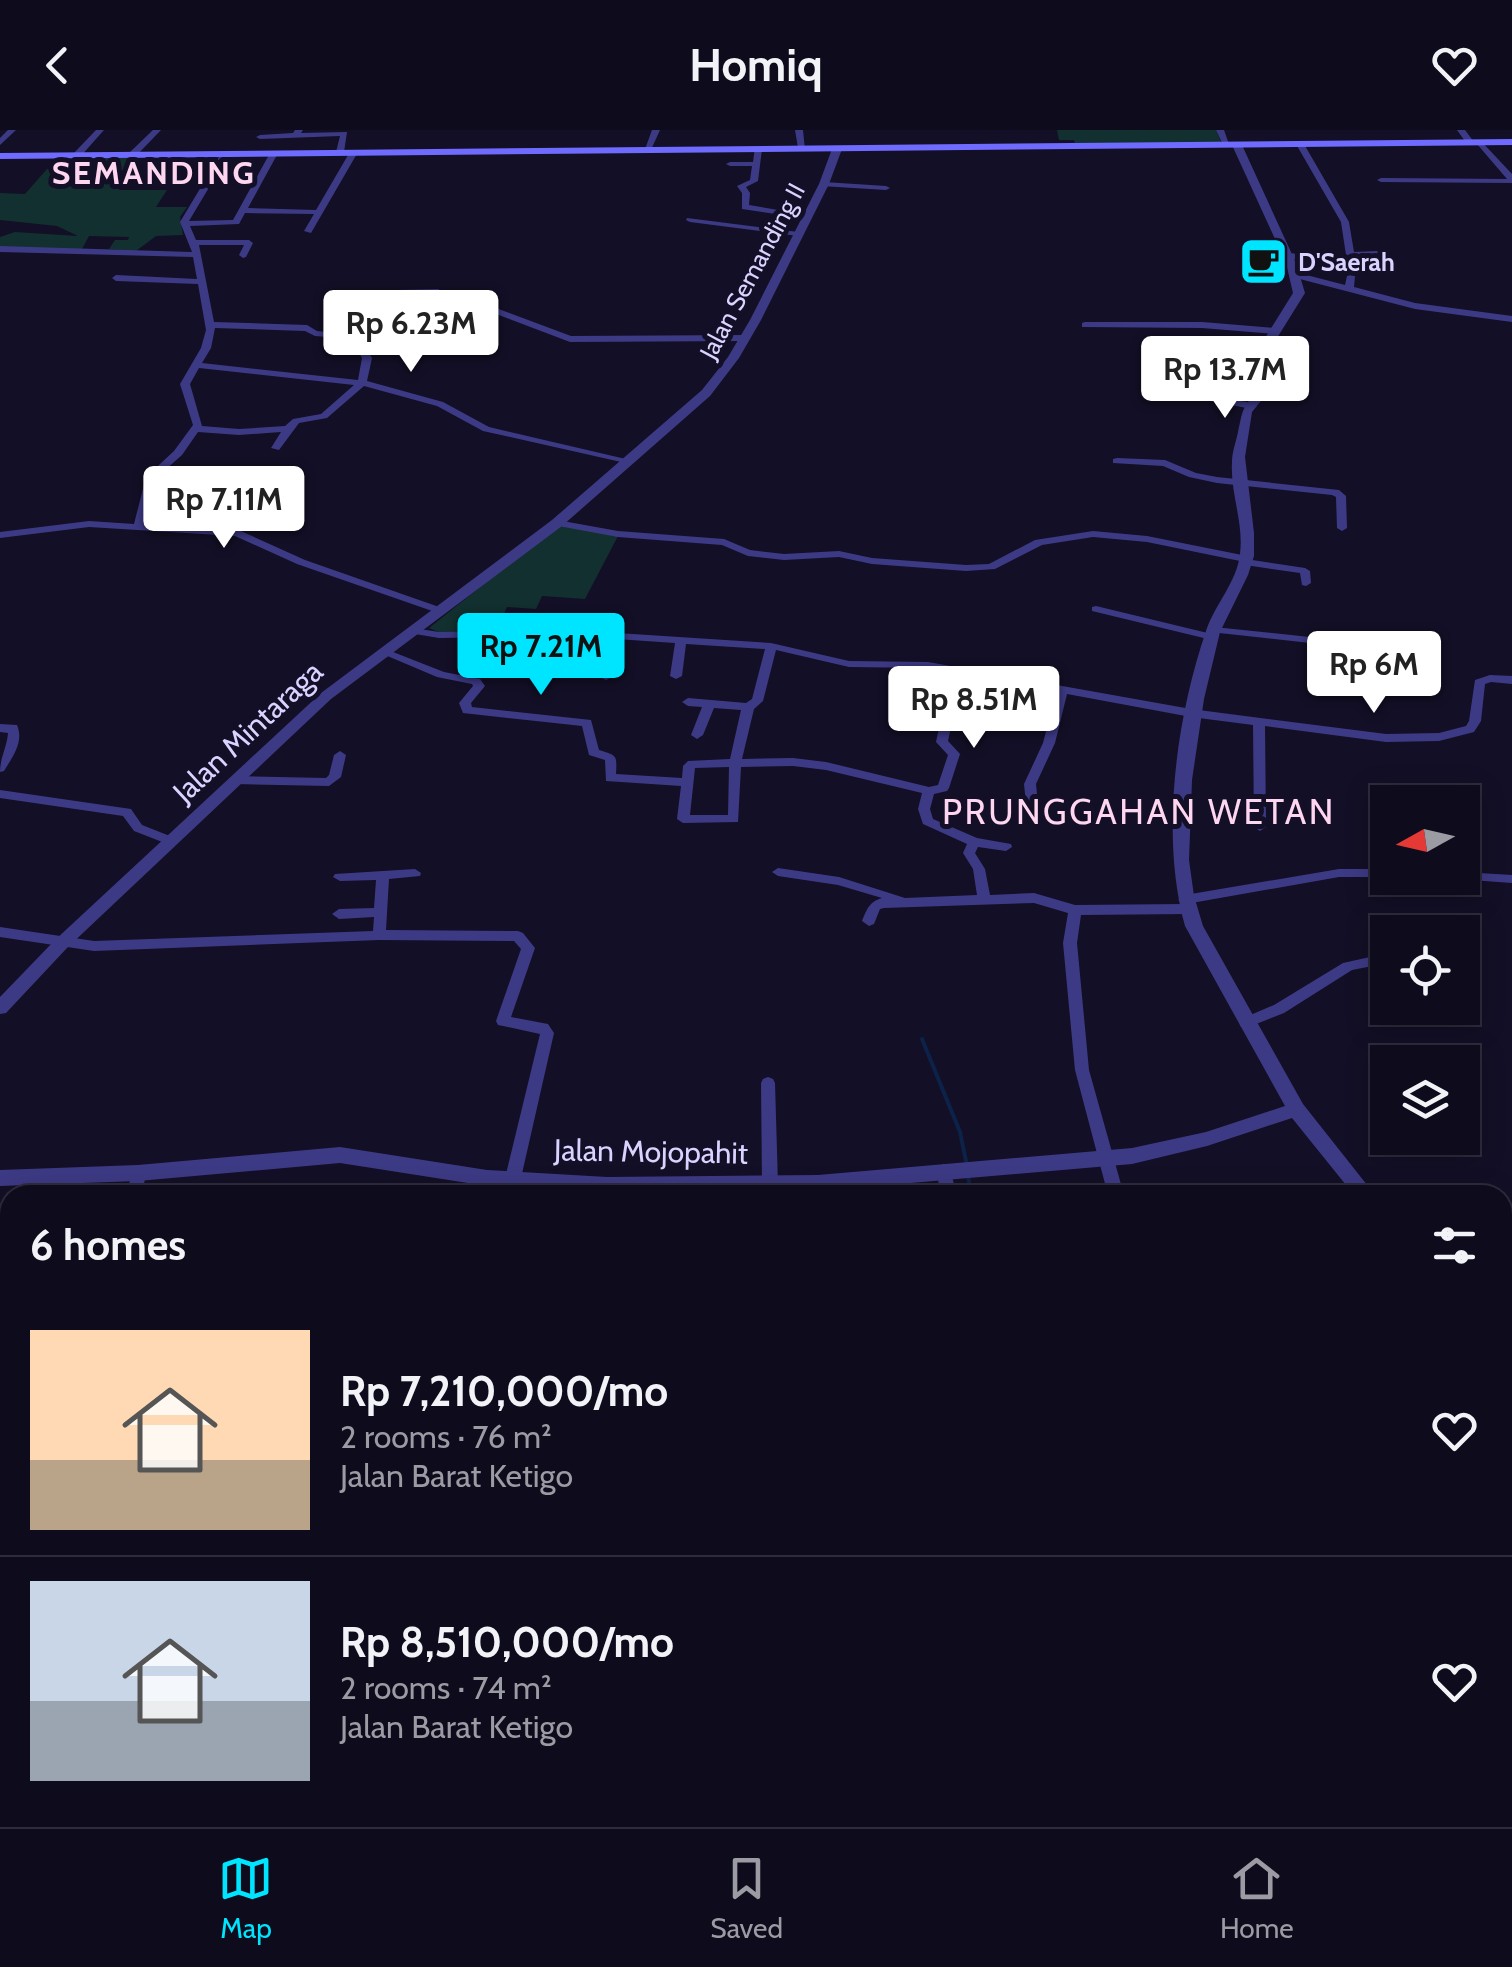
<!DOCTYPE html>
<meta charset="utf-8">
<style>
body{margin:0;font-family:Cabin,sans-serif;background:#171425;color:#f1f3f6;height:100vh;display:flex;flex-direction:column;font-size:38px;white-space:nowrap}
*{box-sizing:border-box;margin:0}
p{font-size:32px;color:#9b9ba3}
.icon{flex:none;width:55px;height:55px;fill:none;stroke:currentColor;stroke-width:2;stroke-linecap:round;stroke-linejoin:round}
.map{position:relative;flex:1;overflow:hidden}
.drawer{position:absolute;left:0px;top:1055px;width:1512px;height:642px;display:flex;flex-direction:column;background:#0e0b1c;border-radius:30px 30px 0 0;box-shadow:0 5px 25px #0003,0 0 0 2px #2e2b3b}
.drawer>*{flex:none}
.needle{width:65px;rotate:262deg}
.controls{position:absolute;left:1370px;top:655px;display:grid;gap:20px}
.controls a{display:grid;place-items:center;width:110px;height:110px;border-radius:0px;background:#0e0b1c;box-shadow:0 5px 25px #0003,0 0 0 2px #2e2b3b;font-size:50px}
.price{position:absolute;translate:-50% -85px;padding:0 22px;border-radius:10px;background:#fff;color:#222;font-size:32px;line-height:65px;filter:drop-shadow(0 2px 5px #0008)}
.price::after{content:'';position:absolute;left:50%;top:60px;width:30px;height:22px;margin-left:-15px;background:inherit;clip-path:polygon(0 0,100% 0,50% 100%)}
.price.selected{background:#00e5ff;color:#111}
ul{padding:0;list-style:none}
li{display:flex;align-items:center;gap:30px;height:250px;padding:0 30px}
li+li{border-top:2px solid #2e2b3b}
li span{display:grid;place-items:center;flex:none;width:280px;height:200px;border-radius:0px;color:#555}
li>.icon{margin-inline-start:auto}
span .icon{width:120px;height:120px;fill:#fffc;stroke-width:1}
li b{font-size:42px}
h2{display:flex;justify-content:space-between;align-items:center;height:120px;padding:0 30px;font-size:42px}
header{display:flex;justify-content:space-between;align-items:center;height:130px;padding:0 30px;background:#0e0b1c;font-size:45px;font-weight:800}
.dock{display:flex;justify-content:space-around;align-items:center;height:140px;border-top:2px solid #2e2b3b;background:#0e0b1c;font-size:28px;color:#9b9ba3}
.dock a{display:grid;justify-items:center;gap:5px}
.dock .selected{color:#00e5ff}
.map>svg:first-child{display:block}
</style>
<header><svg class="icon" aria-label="back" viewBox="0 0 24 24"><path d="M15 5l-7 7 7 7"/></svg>Homiq<svg class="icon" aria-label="heart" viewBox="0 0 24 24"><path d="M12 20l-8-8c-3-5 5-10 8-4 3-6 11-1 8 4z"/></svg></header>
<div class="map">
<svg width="1512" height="1697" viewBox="0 0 1512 1697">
<rect width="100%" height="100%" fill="#130f26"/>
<path fill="#12302f" d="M1057,0H1216L1222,14L1075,15L1074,10H1059Z
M94,28H135L119,60H167L156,77H187L180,87L183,105L156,106L136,121L109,119L115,110H128L129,107L89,106L82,119L0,118V107L15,102L78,106L57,96L0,90V63L25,64L47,39L88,38Z
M558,395L618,406L585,469L542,466L536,479L507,477L495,503H441L429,498Z"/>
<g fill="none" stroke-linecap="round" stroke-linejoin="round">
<path stroke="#0c2248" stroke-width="4" d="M922,909L960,1002L967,1036
M968,1045L971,1065"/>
<path stroke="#0c2248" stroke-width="5" d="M1502,1499L1512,1500"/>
<path fill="#3d3a85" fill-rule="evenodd" d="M8,0H16L0,15V8Z
M96,0H104L80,27H74V23Z
M153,0H161L135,27H129V23Z
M295,0H303L301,3L347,2L344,22L340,24L336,22L340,6L260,9L256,7L260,5L293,3Z
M652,0H660L650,22H644Z
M795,0H803L805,20L798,18Z
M1216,0H1224L1230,17H1224Z
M1457,0H1465L1474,12L1473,14H1467Z
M1480,10L1512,44V53L1381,52L1377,50L1381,48L1507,49L1477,14L1476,12Z
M1300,12L1304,14L1349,92L1354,122L1378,121L1382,124C1373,130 1359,124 1349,130L1355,146L1354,157L1415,173L1512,186V192L1415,179L1292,147V143L1295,142L1345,155L1347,146L1341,132L1287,129L1283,126L1287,123L1341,127L1346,125L1341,92L1296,14Z
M755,17L762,19L758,51L746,57L750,63L749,75L807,85L811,87L810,89L742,79V63L737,56L750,50L752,36H730L726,34L730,32H753Z
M351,20L358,22L311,103L304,101L314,84L245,83L239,94L190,96L196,110H249L253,113L246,127L243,128L239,125L244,115H199L214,192L307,195L317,201L358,205L372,228L367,251L443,272L489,297L630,330V334L483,301L437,276L364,256L327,288L299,293L279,320L271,318L281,302L239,305L198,302L182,325L156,348L144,394L241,401L305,430L442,478L444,480L438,483L297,434L235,406L89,397L0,408V402L89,391L134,394L146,347L174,321L193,295L180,254L201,218L206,200L198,154L116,151L112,148L116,145L197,149L193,127L0,122V116L192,122L180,92L222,22L229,24L189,91L233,90L270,23L274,21L278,23L248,78L316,80ZM215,198L305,201L315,206L352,209L362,228L358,250L202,233L211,218ZM199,238L354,255L321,284L293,289L285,296L239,299L202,296L190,254Z
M824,52L886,56L890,58L886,60L821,56V52Z
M687,88L798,102L802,104L798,106L690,92L686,90Z
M438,159L459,171L496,178L571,206L745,205L750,208L745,211L570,212L491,182L453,175L436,165L397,166L393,163L397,160Z
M1085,192H1202L1276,198L1281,201L1276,204L1202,198L1082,197V193Z
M1199,242L1204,245L1207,265L1252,273L1257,276L1252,279L1200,269L1194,245Z
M1117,328L1165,330L1196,343L1217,347L1339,360L1346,366L1347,398L1342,401L1337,398L1336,367L1332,365L1217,353L1189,347L1163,336L1113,333V329Z
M557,390L618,401L724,409L750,420L784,424L839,421L872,428L966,435L989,434L1035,410L1093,401L1147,406L1247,426L1252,430L1305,438L1310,441L1311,453L1306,456L1302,455L1300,443L1245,435L1241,434L1240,431L1147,412L1093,407L1042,415L995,439L966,441L872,434L839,427L784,430L748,426L722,415L618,407L553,395V391Z
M1096,476L1216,505L1218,507L1212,510L1092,481V477Z
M1214,497L1310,507L1316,510L1310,513L1210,502L1208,500Z
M413,498L439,502L571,500L771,513L849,531L928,532L1191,579L1386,604L1439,603L1466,596L1469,591L1475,550L1490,545L1512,546V554L1491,552L1485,554L1481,591L1474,602L1439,611L1386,612L1265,596L1266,697L1260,701L1254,697L1253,595L1191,587L1067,564L1055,613L1036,654L1038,674L1032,678L1026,674L1024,654L1043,613L1056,562L956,544V573L948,611L960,624L949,658L947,661L934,664L930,679L933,689L977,708L1011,714L1012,717L1006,721L978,717L975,723L985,739L990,765L1034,763L1075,775L1185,774L1178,770L1185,765L1339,739H1388V747H1339L1186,774L1193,776L1195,779L1188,784L1081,785L1077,813L1089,940L1124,1065H1108L1075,940L1063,813L1068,783L1034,773L884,778L880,779L874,794L869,796L862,791C867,779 869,772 882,768L838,755L778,746L772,742L778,738L839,747L905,768L977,765L973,739L963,723L967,714L923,694L918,679L922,663L826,640L793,636L741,637L738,692L683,693L677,689L681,656L606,651L605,630L589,625L582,596L463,583L459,573L473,556L472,554L437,547L378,522L384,519L388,520L444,542L480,549L485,556L471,573L472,577L591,590L599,620C617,626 617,624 616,644L682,648L683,636L688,631L730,629L741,580L714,578L703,605L697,609L691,605L702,577L688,576L682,572L688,568L746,573L752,569L765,519L686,514L682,546L676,549L670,546L675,513L616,509L612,547L606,550L600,547L605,509L571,506L439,508L409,503L407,501ZM776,520L849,537L928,538L944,541V573L936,612L948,625L938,655L929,657L826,632L793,628L742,629L754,579L763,571ZM729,637L728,685H690L695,638Z
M0,594L17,595C24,612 13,626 4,641L0,642C0,628 7,617 8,603L0,602Z
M340,621L346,625L341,647L329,656L236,654L230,650L236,646L326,648L329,645L334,625Z
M0,660L131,679L142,695L175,708L176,711L170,715L134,701L123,686L0,668Z
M415,739L421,743L420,746L389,749L386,800L518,801L523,803L535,818L511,887L548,894L554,903L521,1048L518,1052L513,1054L508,1052L505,1048L540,904L503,896L498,895L496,891L521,819L514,811L379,810L94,821L0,807V797L94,811L373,801L374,787L339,789L332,784L339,779L374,778L376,750L340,751L333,747L335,744Z
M1462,742L1512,745V753L1457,749L1456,748H1462Z
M1388,823V833L1352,840L1284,883L1246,898L1241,897L1239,893L1241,889L1274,875L1343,833Z
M768,947L773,949L775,953L778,1055L775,1059L770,1061L765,1059L762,1055L761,953L763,949Z
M944,1034L949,1036L957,1065H941L936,1040L939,1036Z
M138,1037L143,1039L146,1043L142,1065H126L133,1039Z
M487,1042L492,1044L495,1048L489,1065H473L482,1044Z
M1512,1150V1164L1502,1165V1151Z
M0,1277H10V1291H0Z
M1502,1363H1512V1379H1502Z
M10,1373V1398L6,1405L0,1407C0,1395 0,1378 10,1373Z
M333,1688H353L350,1697H330Z
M1234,1688H1254L1257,1697H1237Z"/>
<path fill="#3d3a85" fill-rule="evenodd" d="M1237,12L1242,15L1296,133L1305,163L1264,229L1268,262L1252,282L1245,327L1254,403V426L1248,445L1220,502L1204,569L1192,650L1189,730L1194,766L1203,796L1303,974L1375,1065H1354L1292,988L1207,1016L1132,1034L818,1061L607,1063L487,1056L340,1033L138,1051L0,1056V1040L138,1035L340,1017L487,1040L607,1047L818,1045L1132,1018L1206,1002L1285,976L1185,796C1160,706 1176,589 1206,501C1215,474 1237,452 1240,424C1244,393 1230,363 1232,332C1232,322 1236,312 1238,302C1243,280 1241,280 1256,262L1252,229L1293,163L1286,133L1232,15Z
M837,16L842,19L829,54L761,190L739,228L710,266L562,396L331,569L67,818L6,883L0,884V867L55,810L321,563L552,390L702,260L728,227L750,190L819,54L832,19Z
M1502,1199L1512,1204V1226L1502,1221Z"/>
<path fill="#6f6bff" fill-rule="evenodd" d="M1512,9V15L0,29V23Z"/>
</g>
<defs>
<symbol id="cafe-square" viewBox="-11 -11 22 22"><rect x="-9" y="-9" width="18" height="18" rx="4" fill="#00e5ff" stroke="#130f26"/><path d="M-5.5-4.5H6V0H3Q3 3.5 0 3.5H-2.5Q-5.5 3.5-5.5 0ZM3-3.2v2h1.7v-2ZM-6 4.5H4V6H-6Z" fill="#111"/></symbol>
</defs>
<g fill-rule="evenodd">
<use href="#cafe-square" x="1236" y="104" width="55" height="55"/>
</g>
<g text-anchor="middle" stroke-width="10" stroke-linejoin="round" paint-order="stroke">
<g font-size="25" font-weight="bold" fill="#d9d4ff" stroke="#130f26" text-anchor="start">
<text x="1298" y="141">D'Saerah</text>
</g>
<g font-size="25" fill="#d9d4ff" stroke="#130f26">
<text transform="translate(752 141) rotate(-62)" y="9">Jalan Semanding II</text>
</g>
<g font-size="30" fill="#d9d4ff" stroke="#130f26">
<text transform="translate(248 602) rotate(-43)" y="10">Jalan Mintaraga</text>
<text transform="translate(651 1022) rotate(1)" y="10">Jalan Mojopahit</text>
</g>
<g font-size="32" font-weight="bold" letter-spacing="2.5" fill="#ffd6f0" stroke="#130f26">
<text x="154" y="54">SEMANDING</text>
</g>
<g font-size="35" letter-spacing="2.5" fill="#ffd6f0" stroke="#130f26">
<text x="1139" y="694">PRUNGGAHAN WETAN</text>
</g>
</g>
</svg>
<div class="controls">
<a><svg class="needle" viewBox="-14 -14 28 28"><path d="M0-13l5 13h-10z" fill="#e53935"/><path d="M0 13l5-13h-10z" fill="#9b9ba3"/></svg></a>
<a><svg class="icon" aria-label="locate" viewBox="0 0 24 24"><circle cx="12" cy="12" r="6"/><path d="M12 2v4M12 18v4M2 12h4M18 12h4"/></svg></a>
<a><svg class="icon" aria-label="layers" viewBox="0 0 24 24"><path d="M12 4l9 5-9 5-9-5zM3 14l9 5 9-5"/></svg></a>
</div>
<b class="price" style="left:411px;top:245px">Rp 6.23M</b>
<b class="price" style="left:1225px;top:291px">Rp 13.7M</b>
<b class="price" style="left:224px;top:421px">Rp 7.11M</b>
<b class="price selected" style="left:541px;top:568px">Rp 7.21M</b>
<b class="price" style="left:1374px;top:586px">Rp 6M</b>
<b class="price" style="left:974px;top:621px">Rp 8.51M</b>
<section class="drawer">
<h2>6 homes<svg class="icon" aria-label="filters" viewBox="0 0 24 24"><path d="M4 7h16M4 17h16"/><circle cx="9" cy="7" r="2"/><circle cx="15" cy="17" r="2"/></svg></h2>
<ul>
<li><span style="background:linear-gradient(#ffd9b3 65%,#b9a48a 0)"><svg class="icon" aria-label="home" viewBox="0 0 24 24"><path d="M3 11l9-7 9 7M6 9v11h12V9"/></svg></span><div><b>Rp 7,210,000/mo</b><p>2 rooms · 76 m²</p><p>Jalan Barat Ketigo</p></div><svg class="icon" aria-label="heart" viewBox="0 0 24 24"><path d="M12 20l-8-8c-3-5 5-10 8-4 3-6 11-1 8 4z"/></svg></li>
<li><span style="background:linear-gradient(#c9d6e8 60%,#9aa5b1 0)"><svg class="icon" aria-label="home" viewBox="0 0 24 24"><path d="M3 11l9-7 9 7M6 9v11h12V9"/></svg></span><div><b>Rp 8,510,000/mo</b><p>2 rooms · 74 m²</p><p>Jalan Barat Ketigo</p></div><svg class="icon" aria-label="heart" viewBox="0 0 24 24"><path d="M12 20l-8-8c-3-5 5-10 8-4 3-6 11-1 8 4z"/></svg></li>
</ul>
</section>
</div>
<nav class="dock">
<a class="selected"><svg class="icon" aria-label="map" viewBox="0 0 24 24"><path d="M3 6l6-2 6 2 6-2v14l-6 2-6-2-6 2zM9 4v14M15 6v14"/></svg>Map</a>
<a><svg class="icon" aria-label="saved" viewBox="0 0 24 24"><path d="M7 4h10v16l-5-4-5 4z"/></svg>Saved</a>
<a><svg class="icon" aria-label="home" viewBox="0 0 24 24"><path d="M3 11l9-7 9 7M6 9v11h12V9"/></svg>Home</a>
</nav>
